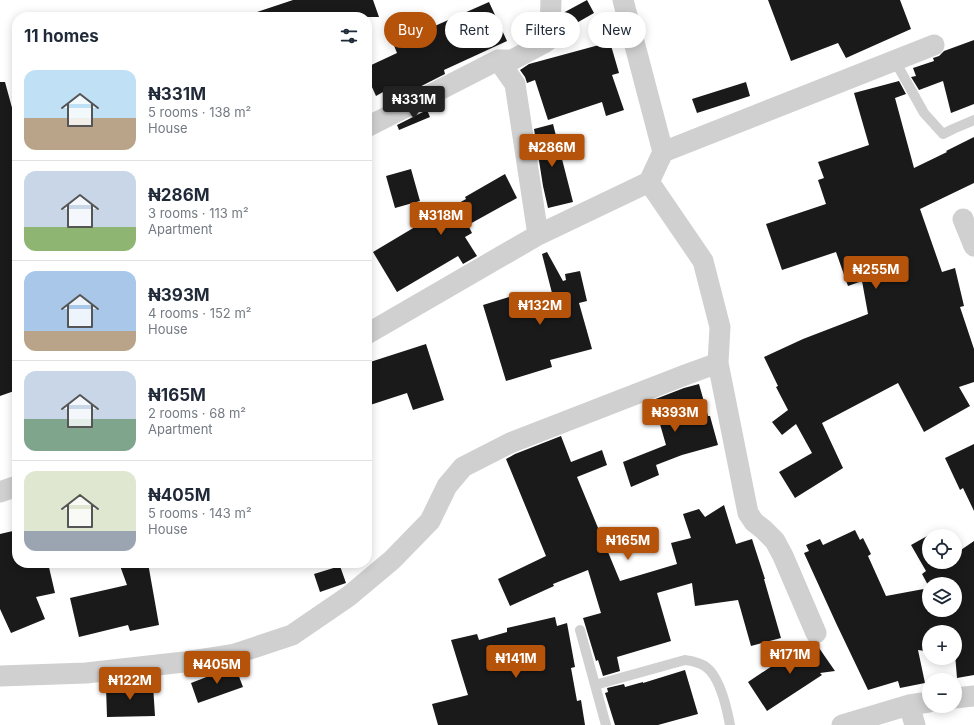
<!DOCTYPE html>
<meta charset="utf-8">
<style>
body{margin:0;font-family:Inter,sans-serif;background:#f6f6f7;color:#1f2937;height:100vh;display:flex;flex-direction:column;font-size:15px;white-space:nowrap}
*{box-sizing:border-box;margin:0}
p{font-size:13px;color:#747a83}
.icon{flex:none;width:22px;height:22px;fill:none;stroke:currentColor;stroke-width:2;stroke-linecap:round;stroke-linejoin:round}
.map{position:relative;flex:1;overflow:hidden}
.sheet{position:absolute;left:12px;top:12px;width:360px;height:556px;display:flex;flex-direction:column;background:#fff;border-radius:16px;box-shadow:0 2px 10px #0003}
.sheet>*{flex:none}
.top-card{position:absolute;left:384px;top:12px;width:380px;height:36px;display:flex;gap:8px}
.tools{position:absolute;left:922px;top:529px;display:grid;gap:8px}
.tools a{display:grid;place-items:center;width:40px;height:40px;border-radius:50%;background:#fff;box-shadow:0 2px 10px #0003;font-size:20px}
.price{position:absolute;translate:-50% -34px;padding:0 9px;border-radius:4px;background:#b45309;color:#fff;font-size:13px;line-height:26px;filter:drop-shadow(0 1px 2px #0008)}
.price::after{content:'';position:absolute;left:50%;top:24px;width:12px;height:9px;margin-left:-6px;background:inherit;clip-path:polygon(0 0,100% 0,50% 100%)}
.price.current{background:#222;color:#fff}
ul{padding:0;list-style:none}
li{display:flex;align-items:center;gap:12px;height:100px;padding:0 12px}
li+li{border-top:1px solid #e0e1e3}
li span{display:grid;place-items:center;flex:none;width:112px;height:80px;border-radius:12px;color:#555}
li>.icon{margin-inline-start:auto}
span .icon{width:48px;height:48px;fill:#fffc;stroke-width:1}
li b{font-size:17px}
h2{display:flex;justify-content:space-between;align-items:center;height:48px;padding:0 12px;font-size:17px}
.pill{padding:0 14px;border-radius:18px;background:#fff;box-shadow:0 2px 10px #0003;font-size:14px;line-height:36px}
.pill.current{background:#b45309;color:#fff}
.map>svg:first-child{display:block}
</style>
<div class="map">
<svg width="974" height="725" viewBox="0 0 974 725">
<rect width="100%" height="100%" fill="#fff"/>
<path fill="#1a1a1a" d="M293,0H373L379,17H251V14Z
M587,0L594,13L566,29L562,23L563,13Z
M768,0H900L911,29L846,58L838,43L791,61Z
M489,2L507,41L444,70L445,74L388,103L383,92L376,96L367,76V67L397,53L387,28L422,14L428,29Z
M974,40V104L951,113L943,81L919,90L911,77L916,76L913,68L934,61L933,58L939,56L944,51Z
M610,42L619,73L612,75L624,110L606,116L602,102L548,120L535,80L527,83L525,77L520,70L529,64Z
M899,81L906,94L895,98L914,168L947,152L946,151L974,137V183L920,209L942,272L955,268L964,306L960,307L974,349V382L959,387L970,406L924,432L898,383L822,423L843,468L795,498L779,472L812,453L796,424L782,435L772,422L788,410L776,387L778,386L764,357L803,339L868,314L862,281L848,286L836,252L782,270L766,224L826,204L818,180L824,178L818,162L869,145L854,93Z
M0,82H5L17,126V390L0,396Z
M746,82L750,96L697,113L692,99Z
M427,110L430,117L399,130L397,125Z
M553,124L573,202L548,208L543,186L534,129Z
M411,169L420,201L395,208L386,176Z
M505,174L517,198L468,225L472,233L465,237L477,256L463,264L458,256L397,292L373,252L425,221V222L466,199L465,197Z
M547,252L563,281L566,280L565,274L580,271L587,301L579,303L592,349L550,360L552,367L506,381L483,305L509,297L512,308L553,297L542,254Z
M426,344L444,400L413,410L407,393L367,406V363Z
M699,384L708,416H710L718,445L682,455L656,465L659,475L631,487L623,462L666,445L653,400L684,388Z
M561,436L571,462L602,450L607,465L577,477L620,581L677,564L671,543L691,538L683,514L699,509L705,517L724,505L736,544L752,539L765,579H764L781,638L751,646L738,600L695,606L692,583L657,593L671,641L617,657L620,671L603,676L598,660L596,661L583,618L601,613L588,570L553,584L554,586L510,606L498,579L546,556L506,459L515,454Z
M974,444V511L963,488L960,490L945,458Z
M17,530V563H48L55,593L36,597L45,619L11,633L0,609V534Z
M855,530L860,540L863,538L871,554L868,556L886,596L929,588V610H955V584H929V587L922,574L926,571L911,545L929,535L930,536H929V562H955V554L974,541V675L957,678L955,654V632H929V634H926L925,651L918,650L925,683L900,688L898,681L868,690L836,623L838,622L836,623L804,553L809,551L806,545L820,539L823,545Z
M119,563H148L159,625L130,631L128,625L79,637L70,598L127,585Z
M340,566L346,583L320,592L314,574Z
M555,617L557,626L567,623L575,667L571,668L577,701L581,700L585,725H438L432,704L468,695L451,640L477,634L479,640L507,632V628Z
M808,642L814,645H817L835,671L820,673L822,675L767,711L748,682Z
M235,666L243,687L198,703L191,683Z
M685,670L698,714L658,725H615L605,693L608,692L607,688L624,684L625,687L643,682V683Z
M153,685L155,716L107,717L106,687Z"/>
<g fill="none" stroke-linecap="round" stroke-linejoin="round">
<path stroke="#d0d0d0" stroke-width="10" d="M895,61L924,113L943,134L953,129L974,120
M580,630L595,685
M606,725L595,685L685,660C692,661 700,662 706,667C720,677 727,709 730,725"/>
<path stroke="#d0d0d0" stroke-width="21" d="M623,0L663,152L649,182L703,261L720,327L718,363L748,513L754,522L763,529L775,541L783,556L816,633
M498,60L515,84L538,235
M367,127L498,60H512L544,43L548,40L550,31L551,0
M663,152L934,45
M963,219L974,246
M367,334L538,235L649,182
M0,492L17,486
M0,676L86,673L184,662L235,654L292,635L349,596L392,560L430,521L447,486L463,467L510,443L685,375L718,363
M955,698L974,696
M909,705L915,725
M842,725L909,705L929,702"/>
</g>
</svg>
<div class="tools">
<a><svg class="icon" aria-label="locate" viewBox="0 0 24 24"><circle cx="12" cy="12" r="6"/><path d="M12 2v4M12 18v4M2 12h4M18 12h4"/></svg></a>
<a><svg class="icon" aria-label="layers" viewBox="0 0 24 24"><path d="M12 4l9 5-9 5-9-5zM3 14l9 5 9-5"/></svg></a>
<a>+</a>
<a>−</a>
</div>
<b class="price current" style="left:414px;top:120px">₦331M</b>
<b class="price" style="left:552px;top:168px">₦286M</b>
<b class="price" style="left:441px;top:236px">₦318M</b>
<b class="price" style="left:876px;top:290px">₦255M</b>
<b class="price" style="left:540px;top:326px">₦132M</b>
<b class="price" style="left:675px;top:433px">₦393M</b>
<b class="price" style="left:628px;top:561px">₦165M</b>
<b class="price" style="left:790px;top:675px">₦171M</b>
<b class="price" style="left:516px;top:679px">₦141M</b>
<b class="price" style="left:217px;top:685px">₦405M</b>
<b class="price" style="left:130px;top:701px">₦122M</b>
<div class="top-card">
<a class="pill current">Buy</a>
<a class="pill">Rent</a>
<a class="pill">Filters</a>
<a class="pill">New</a>
</div>
<section class="sheet">
<h2>11 homes<svg class="icon" aria-label="filters" viewBox="0 0 24 24"><path d="M4 7h16M4 17h16"/><circle cx="9" cy="7" r="2"/><circle cx="15" cy="17" r="2"/></svg></h2>
<ul>
<li><span style="background:linear-gradient(#bfe0f5 60%,#b9a48a 0)"><svg class="icon" aria-label="home" viewBox="0 0 24 24"><path d="M3 11l9-7 9 7M6 9v11h12V9"/></svg></span><div><b>₦331M</b><p>5 rooms · 138 m²</p><p>House</p></div></li>
<li><span style="background:linear-gradient(#c9d6e8 70%,#8fb573 0)"><svg class="icon" aria-label="home" viewBox="0 0 24 24"><path d="M3 11l9-7 9 7M6 9v11h12V9"/></svg></span><div><b>₦286M</b><p>3 rooms · 113 m²</p><p>Apartment</p></div></li>
<li><span style="background:linear-gradient(#a9c7e8 75%,#b9a48a 0)"><svg class="icon" aria-label="home" viewBox="0 0 24 24"><path d="M3 11l9-7 9 7M6 9v11h12V9"/></svg></span><div><b>₦393M</b><p>4 rooms · 152 m²</p><p>House</p></div></li>
<li><span style="background:linear-gradient(#c9d6e8 60%,#7fa58c 0)"><svg class="icon" aria-label="home" viewBox="0 0 24 24"><path d="M3 11l9-7 9 7M6 9v11h12V9"/></svg></span><div><b>₦165M</b><p>2 rooms · 68 m²</p><p>Apartment</p></div></li>
<li><span style="background:linear-gradient(#dfe7d0 75%,#9aa5b1 0)"><svg class="icon" aria-label="home" viewBox="0 0 24 24"><path d="M3 11l9-7 9 7M6 9v11h12V9"/></svg></span><div><b>₦405M</b><p>5 rooms · 143 m²</p><p>House</p></div></li>
</ul>
</section>
</div>
